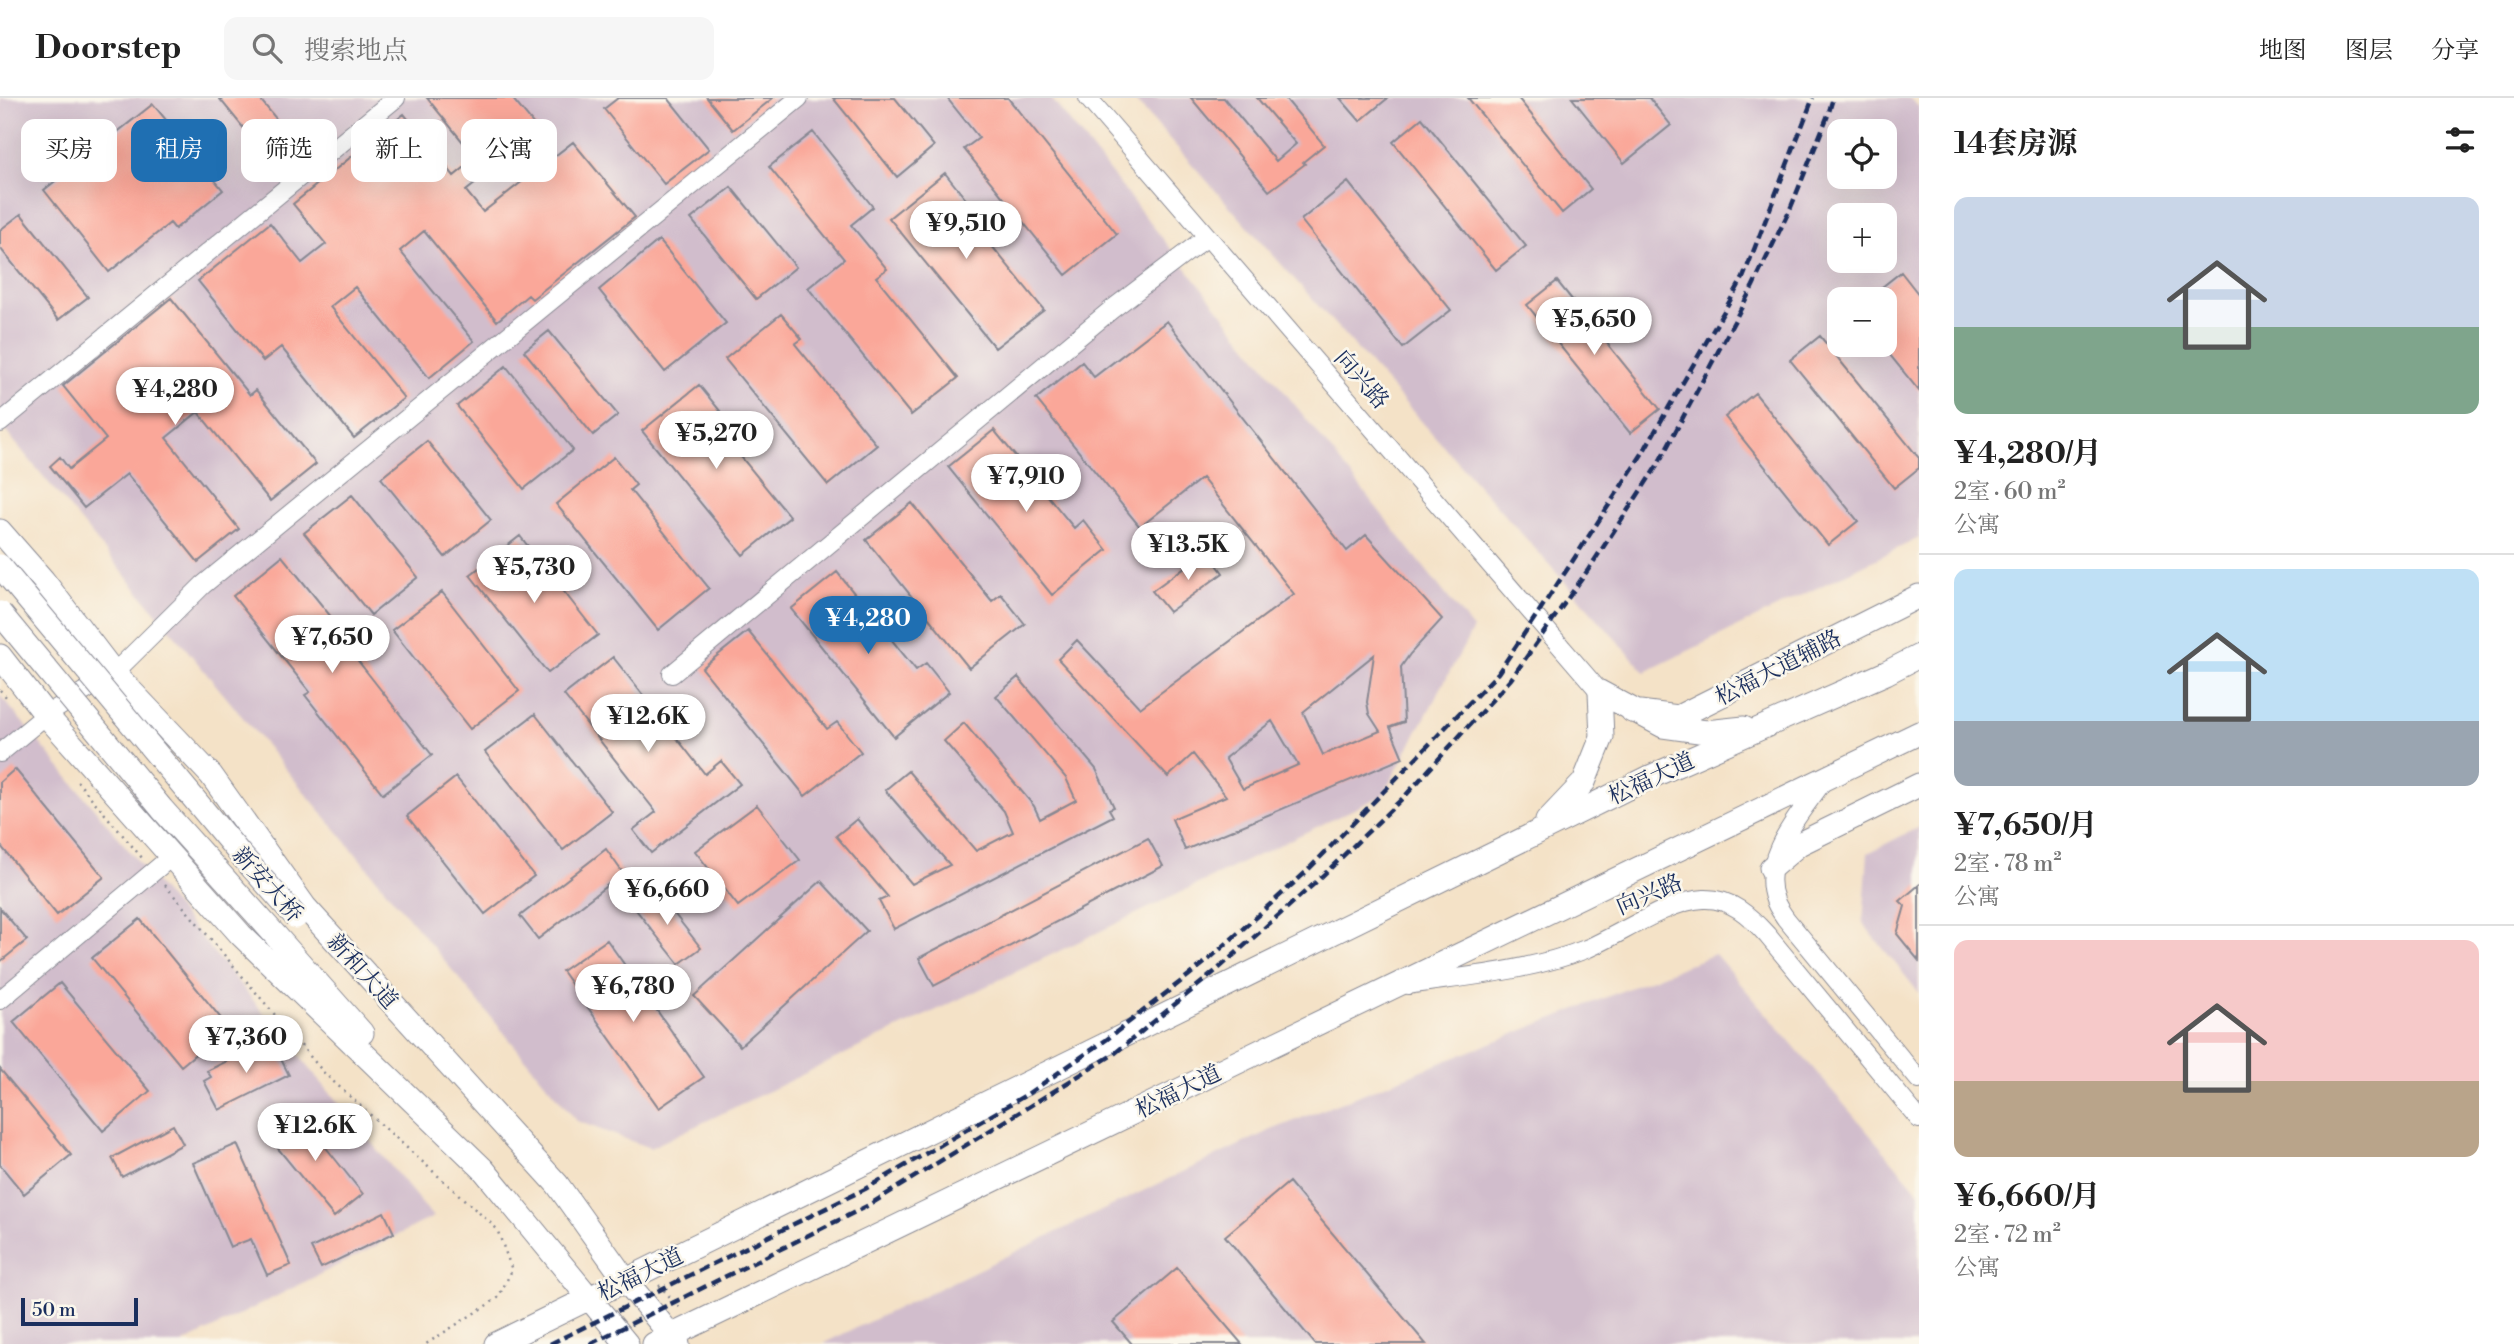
<!DOCTYPE html>
<html lang="zh">
<meta charset="utf-8">
<style>
body{margin:0;font-family:"Libre Bodoni","Noto Serif SC",serif;background:#f6f6f6;color:#222;height:100vh;display:flex;flex-direction:column;font-size:26px;white-space:nowrap}
*{box-sizing:border-box;margin:0}
p{font-size:23px;color:#767676}
.icon{flex:none;width:38px;height:38px;fill:none;stroke:currentColor;stroke-width:2;stroke-linecap:round;stroke-linejoin:round}
.map{position:relative;flex:1;overflow:hidden}
.drawer{display:flex;flex-direction:column;background:#fff;width:595px}
.drawer>*{flex:none}
.banner{position:absolute;left:21px;top:21px;width:665px;height:63px;display:flex;gap:14px}
.controls{position:absolute;left:1827px;top:21px;display:grid;gap:14px}
.controls a{display:grid;place-items:center;width:70px;height:70px;border-radius:14px;background:#fff;box-shadow:0 7px 28px #0002;font-size:35px}
.scale{position:absolute;left:21px;bottom:18px;width:117px;box-sizing:border-box;padding-left:7px;border:4px solid #1b2f5e;border-top:0;font-size:19px;line-height:24px;white-space:nowrap;color:#1b2f5e;-webkit-text-stroke:5px #fbf7ec;paint-order:stroke}
.price{position:absolute;translate:-50% -60px;padding:0 16px;border-radius:24px;background:#fff;color:#222;font-size:23px;line-height:46px;filter:drop-shadow(0 2px 4px #0008)}
.price::after{content:'';position:absolute;left:50%;top:42px;width:21px;height:16px;margin-left:-10px;background:inherit;clip-path:polygon(0 0,100% 0,50% 100%)}
.price.current{background:#1f6fb2;color:#fff}
ul{padding:0;list-style:none}
li{display:grid;align-content:center;gap:14px;height:371px;padding:0 35px}
li+li{border-top:2px solid #e0e0e0}
li span{display:grid;place-items:center;height:217px;border-radius:14px;color:#555}
li>.icon{margin-inline-start:auto}
span .icon{width:126px;height:126px;fill:#fffc;stroke-width:1}
li b{font-size:30px}
h2{display:flex;justify-content:space-between;align-items:center;height:84px;padding:0 35px;font-size:30px}
.pill{padding:0 24px;border-radius:14px;background:#fff;box-shadow:0 7px 28px #0002;font-size:24px;line-height:63px}
.pill.current{background:#1f6fb2;color:#fff}
header{display:flex;align-items:center;gap:42px;box-sizing:border-box;height:98px;padding:0 35px;background:#fff;border-bottom:2px solid #e0e0e0}
header strong{font-size:33px}
nav{display:flex;gap:38px;margin-inline-start:auto;font-size:24px}
.search{width:490px;height:63px;background:#f6f6f6;display:flex;align-items:center;gap:18px;box-sizing:border-box;padding:0 24px;border-radius:14px;color:#767676;font-size:26px}
main{display:flex;flex:1;min-height:0}
.map>svg:first-child{display:block}
</style>
<header>
<strong>Doorstep</strong>
<div class="search"><svg class="icon" aria-label="search" viewBox="0 0 24 24"><circle cx="10" cy="10" r="6"/><path d="M15 15l6 6"/></svg>搜索地点</div>
<nav><a>地图</a><a>图层</a><a>分享</a></nav>
</header>
<main>
<div class="map">
<svg width="1919" height="1246" viewBox="0 0 1919 1246">
<rect width="100%" height="100%" fill="#fbf7ec"/>
<filter id="ink" filterUnits="userSpaceOnUse"><feTurbulence type="fractalNoise" baseFrequency=".0143" numOctaves="2"/><feDisplacementMap in="SourceGraphic" scale="14" xChannelSelector="R" yChannelSelector="G"/><feConvolveMatrix kernelMatrix="1 2 1 2 8 2 1 2 1" color-interpolation-filters="sRGB"/></filter>
<filter id="wash" filterUnits="userSpaceOnUse"><feTurbulence type="fractalNoise" baseFrequency=".00686" numOctaves="4" result="noise"/><feDisplacementMap in="SourceGraphic" scale="28" xChannelSelector="R" yChannelSelector="G"/><feGaussianBlur stdDeviation="1.57" result="paint"/><feColorMatrix in="noise" values="0 0 0 0 0 0 0 0 0 0 0 0 0 0 0 0 0 1.4 0 .05"/><feComposite in="paint" operator="in"/></filter>
<g filter="url(#wash)">
<rect width="100%" height="100%" fill="#f4e2c7"/>
<path fill="#d1bdcc" fill-rule="evenodd" d="M0,0H1051L1473,531L1383,697L650,1050L577,1023L0,326Z
M1133,0H1909L1919,9V440L1645,574ZM1839,33H1885V79H1839ZM1839,117H1885V163H1839ZM1839,201H1885V247H1839Z
M0,597L433,1119L182,1246H0Z
M1919,729V895L1863,825L1868,755Z
M1715,856L1919,1094V1246H822L1269,1033Z"/>
<g id="blocks">
<path fill="#faa799" fill-rule="evenodd" d="M219,0H259L292,40L268,60Z
M427,0H512L540,34L466,93L483,114L573,44L635,119L532,201L528,197L497,223L424,133L400,153L474,243L429,280L355,189L330,209L404,300L354,340L281,249L263,263L198,183L270,125L302,165L326,146L293,106L404,16L454,78L476,60Z
M618,0H668L709,51L664,86L604,11Z
M707,0H773L733,32Z
M833,0H895L934,48L897,79Z
M947,0H1008L1117,136L1066,177L964,51L979,40Z
M1191,0H1224L1276,63L1296,46L1257,0H1285L1324,47L1303,64L1305,66L1269,93Z
M1340,0H1388L1360,23Z
M1468,0H1518L1591,91L1562,115Z
M1572,0H1649L1671,27L1624,65Z
M153,6L223,92L175,131L170,125L109,174L44,92Z
M1422,20L1526,148L1496,172L1393,44Z
M813,34L873,109L851,127L887,171L876,179L958,280L911,317L808,190L844,161L769,69Z
M945,75L968,104L961,110L1044,212L995,250L889,120Z
M1348,84L1451,212L1403,250L1301,122Z
M731,89L796,169L756,201L691,121Z
M21,116L88,199L58,222L0,150V132Z
M659,142L726,225L665,274L599,192Z
M1901,174L1919,197V293L1885,251V201H1867Z
M1557,183L1660,311L1630,335L1527,207Z
M171,200L250,297L256,292L316,366L270,403L198,314L166,340L239,431L198,464L127,376L84,410L50,368L60,359L69,371L106,341L63,288Z
M781,216L802,241L795,246L877,347L828,387L725,261Z
M1167,223L1347,453L1366,437L1442,521L1410,556L1401,569L1404,624L1390,629L1403,660L1185,752L1172,721L1226,698L1193,656L1168,679L1058,561L1077,542L1140,610L1294,496L1202,380L1140,429L1036,301L1082,264L1094,279ZM1374,557L1367,604L1369,616L1380,633L1323,657L1303,614ZM1272,623L1298,667L1243,691L1225,660Z
M549,233L618,317L593,337L524,253Z
M1820,238L1919,360V370L1894,390L1790,262Z
M506,268L573,352L524,391L457,308Z
M699,287L721,314L711,322L790,419L743,457L642,333Z
M1755,295L1858,423L1828,447L1725,319Z
M994,332L1074,430L1083,422L1107,452L1052,497L948,369Z
M427,343L491,422L445,459L381,380Z
M614,359L636,387L630,392L709,490L658,532L556,406Z
M352,397L418,479L371,517L304,435Z
M912,405L992,503L1001,496L1025,526L969,570L866,442Z
M520,438L598,537L548,575L470,477Z
M1207,453L1223,475L1169,514L1152,493Z
M282,458L349,541L344,545L432,657L383,696L305,597L310,594L233,498Z
M837,474L916,572L926,565L949,594L894,639L791,511Z
M442,494L519,593L470,631L392,532Z
M748,533L827,631L837,624L861,654L805,698L702,570Z
M613,559L705,676L721,663L740,686L651,755L633,732L656,714L564,597Z
M1018,579L1096,671L1114,709L1109,711L1113,718L894,831L879,803L888,799L836,738L857,721L912,786L950,767L885,692L908,673L976,753L1013,734L1004,713L944,643L964,625L1034,708L1040,721L1076,702L1066,680L996,598Z
M535,616L612,714L563,752L485,654Z
M15,671L104,779L57,817L0,747V684Z
M456,679L534,778L485,816L407,718Z
M757,707L800,762L738,808L695,753Z
M1148,740L1163,768L934,888L919,860Z
M606,751L623,775L538,841L520,818Z
M821,783L867,833L740,948L694,898Z
M1919,787V863L1897,836L1905,808L1900,803Z
M655,791L701,850L679,866L633,808Z
M0,810L27,842L0,864Z
M140,821L228,929L181,968L92,860Z
M607,842L704,979L659,1010L562,873Z
M60,885L150,993L103,1033L13,924Z
M271,941L289,977L219,1012L204,983L211,979L207,973Z
M0,971L71,1057L24,1096L0,1067Z
M296,1012L363,1096L334,1119L266,1036Z
M173,1027L183,1046L122,1079L112,1060Z
M237,1046L291,1167L267,1177L251,1141L230,1149L193,1065Z
M1289,1084L1426,1246H1315L1225,1138Z
M384,1114L394,1135L321,1170L311,1150Z
M1177,1170L1242,1246H1132L1113,1224Z"/>
</g>
</g>
<g filter="url(#ink)">
<use href="#blocks" fill-opacity="0" stroke="#888892" stroke-width="2"/>
<g fill="none" stroke-linecap="round" stroke-linejoin="round">
<defs>
<path id="minor" d="M1088,0L1600,594
M0,325L396,0
M672,576L1111,212L1207,139
M0,655L46,617L114,575L203,487L799,0
M1826,679C1803,713 1758,759 1775,802C1777,809 1782,815 1786,821L1919,982
M1408,887C1467,878 1530,873 1586,851C1620,837 1669,802 1704,801C1731,800 1750,818 1767,837L1919,1021
M0,902L171,759"/>
<path id="major" d="M0,433L43,482L114,575L211,677L305,809L557,1086L626,1183L678,1246
M0,558L46,617L241,837L483,1071L627,1246
M1600,594L1663,628L1706,634L1744,630
M1632,613L1678,619L1919,498
M1547,723L1584,684L1602,639L1600,594
M1771,770L1799,746L1919,687
M276,838L362,935
M496,1246L1650,679L1886,575L1919,558
M654,1246L1919,635"/>
</defs>
<use href="#minor" stroke="#888892" stroke-width="20"/>
<use href="#major" stroke="#888892" stroke-width="25"/>
<path stroke="#888892" stroke-width="2.5" stroke-dasharray="2 5" stroke-linecap="butt" d="M0,592L7,600
M77,683L143,761
M165,787L325,976L497,1131L512,1172L498,1200L426,1246
M659,1187L681,1211"/>
<use href="#minor" stroke="#fff" stroke-width="18"/>
<use href="#major" stroke="#fff" stroke-width="23"/>
<path stroke="#1b2f5e" stroke-width="4.5" stroke-dasharray="10 5" stroke-linecap="butt" d="M550,1246L865,1091L1026,997L1106,942L1207,863L1305,775L1498,575L1570,467L1642,356L1743,180L1813,0
M590,1246L869,1107L1114,956L1218,871L1315,785L1406,697L1511,581L1588,472L1657,368L1753,188L1791,109L1828,17L1833,0"/>
<defs>
<path id="major-bridge" d="M0,468L240,756L296,819
M0,515L162,711L276,838"/>
</defs>
<use href="#major-bridge" stroke="#888892" stroke-width="25" stroke-linecap="butt"/>
<use href="#major-bridge" stroke="#fff" stroke-width="23"/>
</g>
</g>
<g text-anchor="middle" stroke-width="5" stroke-linejoin="round" paint-order="stroke">
<g font-size="23" fill="#1b2f5e" stroke="#fbf7ec">
<text transform="translate(1362 281) rotate(49)" y="8">向兴路</text>
<text transform="translate(1778 569) rotate(-27)" y="8">松福大道辅路</text>
<text transform="translate(1651 680) rotate(-25)" y="8">松福大道</text>
<text transform="translate(268 786) rotate(48)" y="8">新安大桥</text>
<text transform="translate(1649 796) rotate(-23)" y="8">向兴路</text>
<text transform="translate(363 873) rotate(48)" y="8">新和大道</text>
<text transform="translate(1178 993) rotate(-26)" y="8">松福大道</text>
<text transform="translate(640 1176) rotate(-26)" y="8">松福大道</text>
</g>
</g>
</svg>
<div class="controls">
<a><svg class="icon" aria-label="locate" viewBox="0 0 24 24"><circle cx="12" cy="12" r="6"/><path d="M12 2v4M12 18v4M2 12h4M18 12h4"/></svg></a>
<a>+</a>
<a>−</a>
</div>
<div class="scale">50 m</div>
<b class="price" style="left:966px;top:163px">¥9,510</b>
<b class="price" style="left:1594px;top:259px">¥5,650</b>
<b class="price" style="left:175px;top:329px">¥4,280</b>
<b class="price" style="left:716px;top:373px">¥5,270</b>
<b class="price" style="left:1026px;top:416px">¥7,910</b>
<b class="price" style="left:1188px;top:484px">¥13.5K</b>
<b class="price" style="left:534px;top:507px">¥5,730</b>
<b class="price current" style="left:868px;top:558px">¥4,280</b>
<b class="price" style="left:332px;top:577px">¥7,650</b>
<b class="price" style="left:648px;top:656px">¥12.6K</b>
<b class="price" style="left:667px;top:829px">¥6,660</b>
<b class="price" style="left:633px;top:926px">¥6,780</b>
<b class="price" style="left:246px;top:977px">¥7,360</b>
<b class="price" style="left:315px;top:1065px">¥12.6K</b>
<div class="banner">
<a class="pill">买房</a>
<a class="pill current">租房</a>
<a class="pill">筛选</a>
<a class="pill">新上</a>
<a class="pill">公寓</a>
</div>
</div>
<section class="drawer">
<h2>14套房源<svg class="icon" aria-label="filters" viewBox="0 0 24 24"><path d="M4 7h16M4 17h16"/><circle cx="9" cy="7" r="2"/><circle cx="15" cy="17" r="2"/></svg></h2>
<ul>
<li><span style="background:linear-gradient(#c9d6e8 60%,#7fa58c 0)"><svg class="icon" aria-label="home" viewBox="0 0 24 24"><path d="M3 11l9-7 9 7M6 9v11h12V9"/></svg></span><div><b>¥4,280/月</b><p>2室 · 60 m²</p><p>公寓</p></div></li>
<li><span style="background:linear-gradient(#bfe0f5 70%,#9aa5b1 0)"><svg class="icon" aria-label="home" viewBox="0 0 24 24"><path d="M3 11l9-7 9 7M6 9v11h12V9"/></svg></span><div><b>¥7,650/月</b><p>2室 · 78 m²</p><p>公寓</p></div></li>
<li><span style="background:linear-gradient(#f6c9c9 65%,#b9a48a 0)"><svg class="icon" aria-label="home" viewBox="0 0 24 24"><path d="M3 11l9-7 9 7M6 9v11h12V9"/></svg></span><div><b>¥6,660/月</b><p>2室 · 72 m²</p><p>公寓</p></div></li>
</ul>
</section>
</main>
